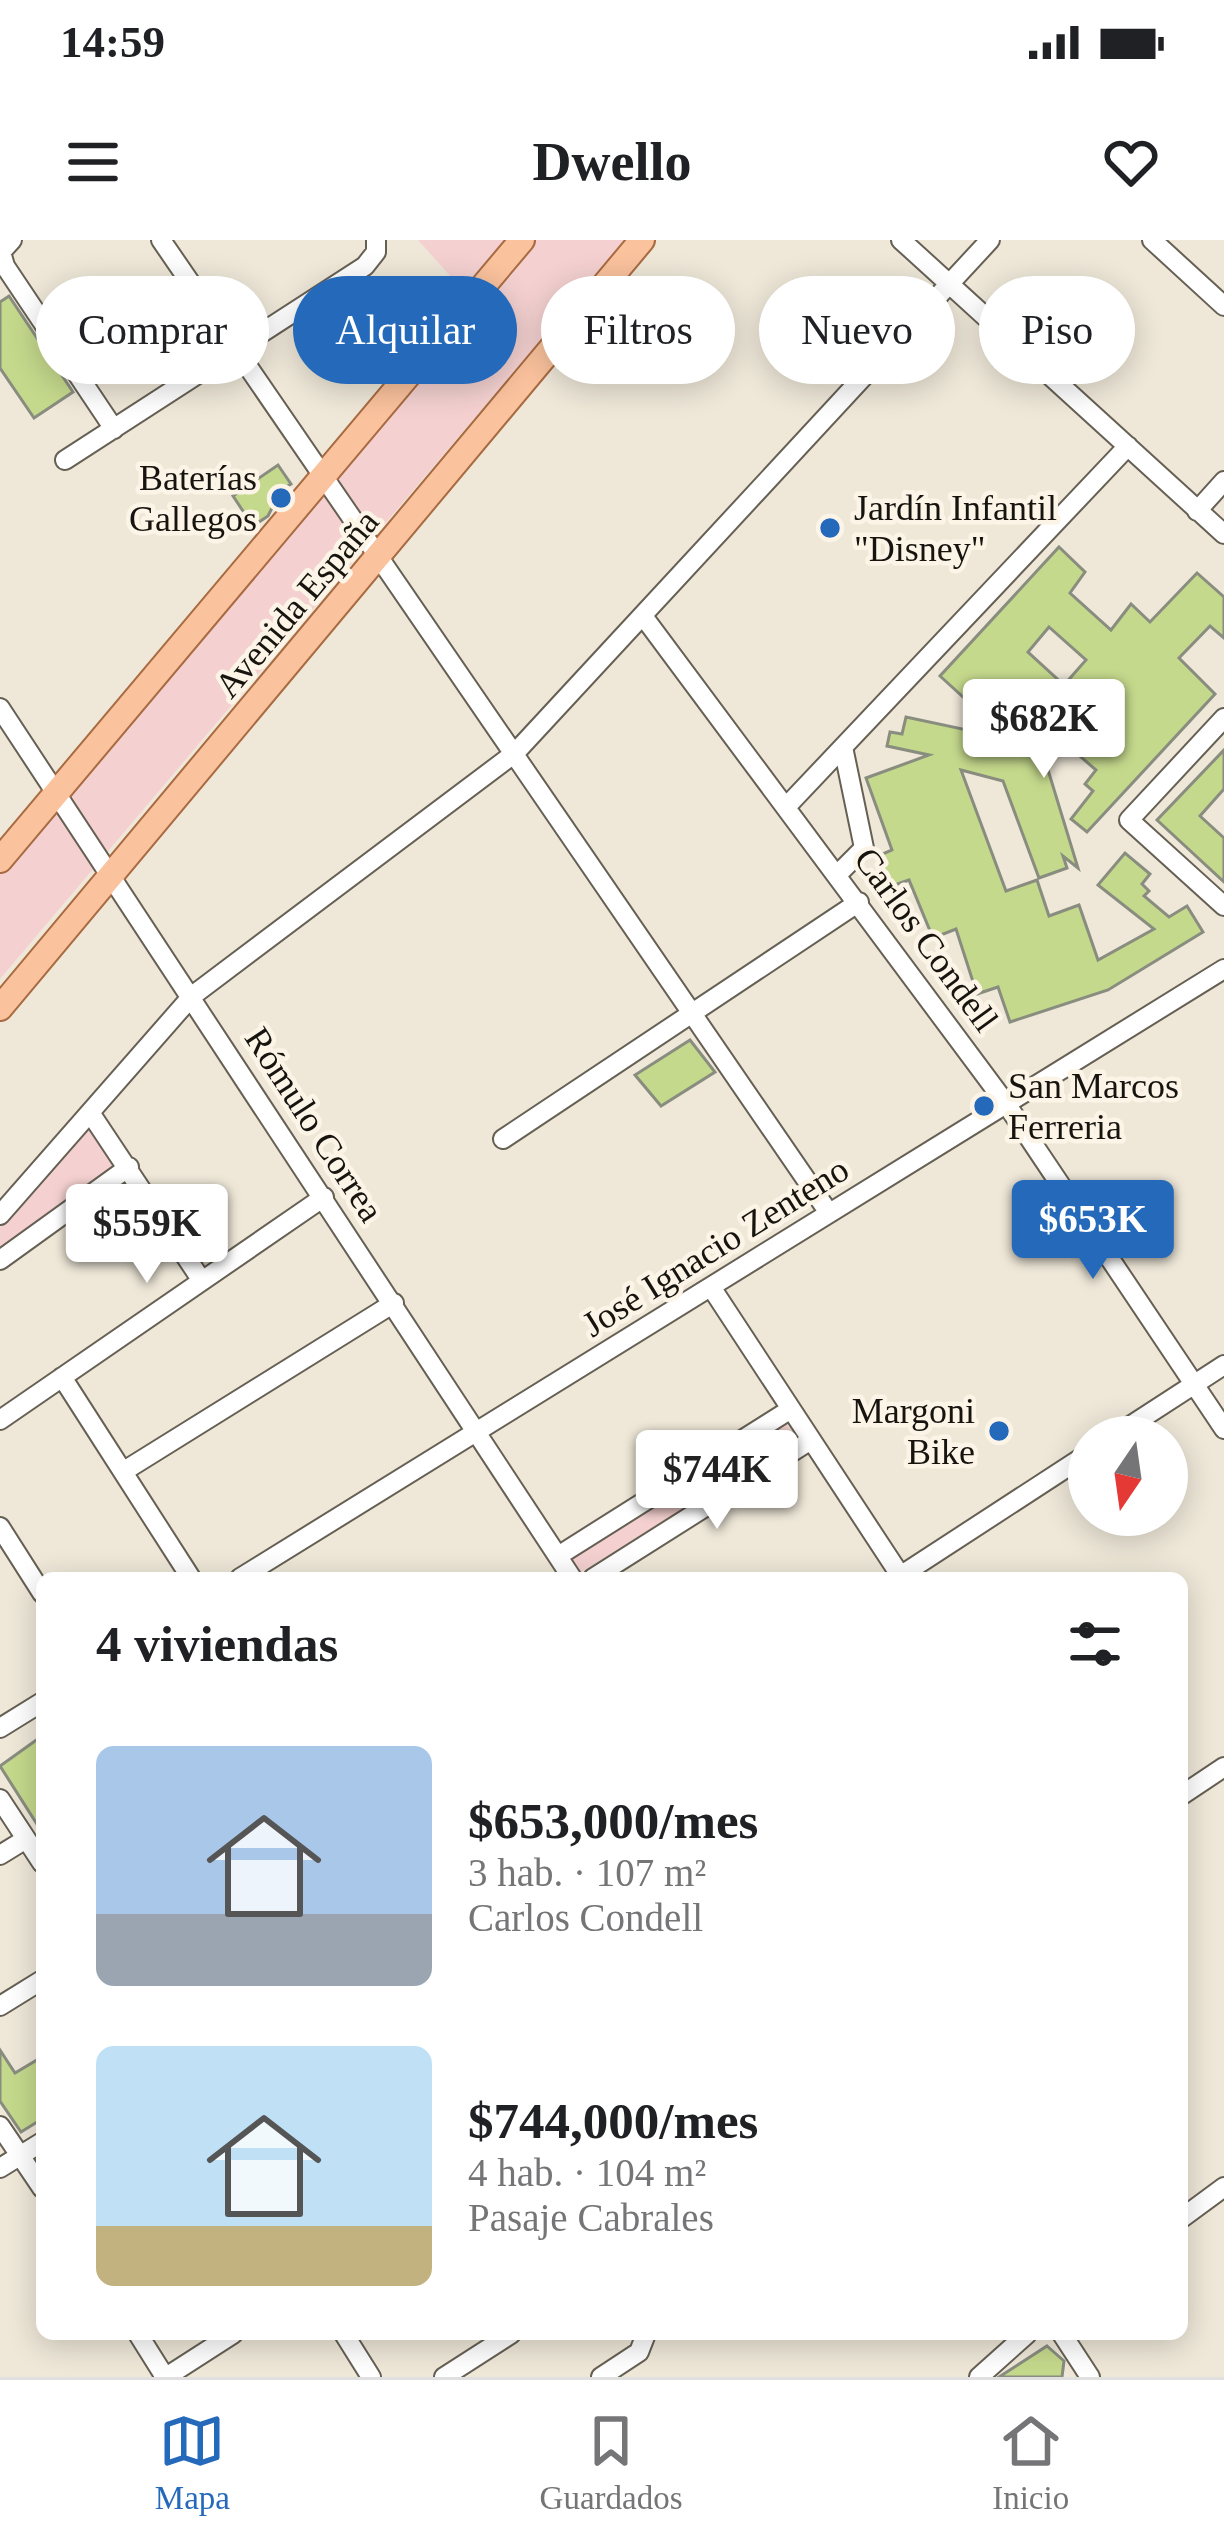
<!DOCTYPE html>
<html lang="es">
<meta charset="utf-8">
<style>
body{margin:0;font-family:Georgia,serif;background:#f2f2f2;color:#202124;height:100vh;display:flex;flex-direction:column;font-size:45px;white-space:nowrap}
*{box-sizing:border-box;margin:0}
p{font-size:39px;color:#757577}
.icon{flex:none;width:66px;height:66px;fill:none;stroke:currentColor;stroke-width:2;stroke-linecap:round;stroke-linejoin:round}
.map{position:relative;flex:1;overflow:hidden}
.side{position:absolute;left:36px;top:1332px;width:1152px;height:768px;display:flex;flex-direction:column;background:#fff;border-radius:18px;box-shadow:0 6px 30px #0003}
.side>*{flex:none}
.guide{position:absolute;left:36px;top:36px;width:1152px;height:108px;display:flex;gap:24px}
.needle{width:78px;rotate:193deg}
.fabs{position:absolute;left:1068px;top:1176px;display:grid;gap:24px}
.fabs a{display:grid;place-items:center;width:120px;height:120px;border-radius:50%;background:#fff;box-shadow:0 6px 30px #0003;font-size:60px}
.price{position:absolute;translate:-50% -102px;padding:0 27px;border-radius:12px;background:#fff;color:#222;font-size:39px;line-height:78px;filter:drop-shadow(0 3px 6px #0008)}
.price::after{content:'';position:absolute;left:50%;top:72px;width:36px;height:27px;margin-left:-18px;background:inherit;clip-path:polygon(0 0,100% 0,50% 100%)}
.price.selected{background:#256aba;color:#fff}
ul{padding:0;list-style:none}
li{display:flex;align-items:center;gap:36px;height:300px;padding:0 60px}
li span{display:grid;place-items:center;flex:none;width:336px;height:240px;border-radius:18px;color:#555}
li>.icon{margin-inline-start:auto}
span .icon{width:144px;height:144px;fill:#fffc;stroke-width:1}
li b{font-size:51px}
h2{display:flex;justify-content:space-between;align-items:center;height:144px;padding:0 60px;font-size:51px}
.chip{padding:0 42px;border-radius:54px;background:#fff;box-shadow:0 6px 30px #0003;font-size:42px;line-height:108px}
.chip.selected{background:#256aba;color:#fff}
.status{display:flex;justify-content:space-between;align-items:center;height:84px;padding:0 60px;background:#fff;direction:ltr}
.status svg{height:33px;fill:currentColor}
header{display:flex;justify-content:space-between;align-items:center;height:156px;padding:0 60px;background:#fff;font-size:54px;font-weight:800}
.dock{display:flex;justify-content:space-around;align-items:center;height:168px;border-top:3px solid #e0e0e0;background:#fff;font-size:33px;color:#757577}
.dock a{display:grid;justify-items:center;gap:6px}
.dock .selected{color:#256aba}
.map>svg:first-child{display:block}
</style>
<div class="status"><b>14:59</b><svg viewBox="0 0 49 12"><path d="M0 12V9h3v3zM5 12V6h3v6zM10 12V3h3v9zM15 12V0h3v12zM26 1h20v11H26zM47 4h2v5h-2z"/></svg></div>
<header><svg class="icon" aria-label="menu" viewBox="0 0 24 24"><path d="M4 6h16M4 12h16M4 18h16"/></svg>Dwello<svg class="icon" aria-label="heart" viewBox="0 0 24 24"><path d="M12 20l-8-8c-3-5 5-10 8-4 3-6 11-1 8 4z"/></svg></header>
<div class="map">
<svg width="1224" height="2137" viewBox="0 0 1224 2137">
<rect width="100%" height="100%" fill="#efe8d9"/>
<path fill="#f4d1d0" d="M418,0H505L462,49Z
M535,0H625L0,739V628Z
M89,890L115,926L0,1009V987Z
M786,1183L796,1199L581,1332L570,1316Z"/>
<path fill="#c5d98c" stroke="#898d7f" stroke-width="3" fill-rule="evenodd" d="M9,56L73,152L34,178L0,128V62Z
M278,225L291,244L281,250L268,276L253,286L233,256Z
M1059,307L1085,332L1070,353L1111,390L1131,364L1150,382L1197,333L1224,357V398L1210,386L1179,418L1215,454L1087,592L1071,579L1093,551L1085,544L1096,530L1066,504L1053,517L1041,507L1078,628L1063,616L1067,628L1039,638L1003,541L961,530L1006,651L1037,640L1049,676L1079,665L1098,720L1154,689L1098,645L1125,613L1150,634L1142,644L1149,651L1144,656L1169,677L1187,666L1203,692L1108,750L1010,782L998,747L977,754L956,689L933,698L909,640L889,647L878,616L892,610L866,538L929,515L887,506L890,492L902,494L906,477L1009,499L940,436ZM1049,387L1086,420L1064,445L1028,412Z
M1224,510V549L1200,576L1224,598V642L1157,580Z
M690,800L715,832L661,866L635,835Z
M42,1496V1592L0,1526Z
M0,1810L15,1833L42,1817V1879L21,1892L0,1861Z
M1047,2106L1064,2121L1062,2137H999Z"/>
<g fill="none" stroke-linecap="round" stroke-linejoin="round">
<defs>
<path id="minor" d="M12,0L1,12L5,26L114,189
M161,0L829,973
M901,0L1224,294
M1152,0L1224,66
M65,220L365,26L376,12V0
M1197,271L1224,241
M643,376L1007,865L1224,1189
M0,468L572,1338
M1224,478L1129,580L1224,666
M788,565L1128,206
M838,634L864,608L843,507
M91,874L202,1041
M503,899L859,662
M0,975L192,756L515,513L990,0
M0,1020L129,927
M711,1047L902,1338
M62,1137L191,1338
M0,1180L324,957
M1113,1197L1224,1125
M124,1231L394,1063
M0,1287L42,1353
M558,1316L791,1169
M240,1338L1224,729
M593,1338L811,1200
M897,1338L1089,1213
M0,1488L42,1462
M1182,1555L1224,1527
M0,1559L42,1623
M0,1615L26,1599
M0,1766L42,1740
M0,1886L42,1948
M0,1928L42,1902
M1182,1978L1224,1947
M138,2094L165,2137
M344,2094L371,2137
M1062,2094L1090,2137
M166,2137L233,2094
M444,2137L511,2094
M601,2137L639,2112L646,2094
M979,2137L1027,2094"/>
<path id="major" d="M0,620L522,0
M0,768L642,0"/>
</defs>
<use href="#minor" stroke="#666054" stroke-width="22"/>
<use href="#major" stroke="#a86a41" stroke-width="28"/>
<use href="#minor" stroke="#fff" stroke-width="18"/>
<use href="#major" stroke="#fac29d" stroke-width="24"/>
</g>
<g fill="#256aba" stroke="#fcf5e7" stroke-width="4.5">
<circle cx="281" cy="258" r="12"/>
<circle cx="830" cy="288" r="12"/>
<circle cx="984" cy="866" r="12"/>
<circle cx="999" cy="1191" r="12"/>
</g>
<g text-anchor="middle" stroke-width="9" stroke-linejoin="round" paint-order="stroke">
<g font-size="36" fill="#17140f" stroke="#fcf5e7" text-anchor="end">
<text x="257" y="250">Baterías<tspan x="257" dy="41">Gallegos</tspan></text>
<text x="854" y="280" text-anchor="start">Jardín Infantil<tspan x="854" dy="41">"Disney"</tspan></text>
<text x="1008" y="858" text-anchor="start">San Marcos<tspan x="1008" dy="41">Ferreria</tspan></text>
<text x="975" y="1183">Margoni<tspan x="975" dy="41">Bike</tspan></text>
</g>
<g font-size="36" fill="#17140f" stroke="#fcf5e7">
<text transform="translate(296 363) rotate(-50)" y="13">Avenida España</text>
<text transform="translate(927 699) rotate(54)" y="13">Carlos Condell</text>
<text transform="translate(315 884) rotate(57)" y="13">Rómulo Correa</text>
<text transform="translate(715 1006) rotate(-32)" y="13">José Ignacio Zenteno</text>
</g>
</g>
</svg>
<div class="fabs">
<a><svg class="needle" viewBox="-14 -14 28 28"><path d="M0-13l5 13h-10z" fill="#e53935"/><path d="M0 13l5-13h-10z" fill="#757577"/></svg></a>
</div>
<b class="price" style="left:1044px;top:541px">$682K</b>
<b class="price selected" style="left:1093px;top:1042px">$653K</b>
<b class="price" style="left:147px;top:1046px">$559K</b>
<b class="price" style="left:717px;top:1292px">$744K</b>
<div class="guide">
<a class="chip">Comprar</a>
<a class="chip selected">Alquilar</a>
<a class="chip">Filtros</a>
<a class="chip">Nuevo</a>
<a class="chip">Piso</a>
</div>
<section class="side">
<h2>4 viviendas<svg class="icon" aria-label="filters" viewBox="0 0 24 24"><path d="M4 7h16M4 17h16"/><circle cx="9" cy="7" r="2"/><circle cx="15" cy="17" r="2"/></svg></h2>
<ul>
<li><span style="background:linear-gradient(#a9c7e8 70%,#9aa5b1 0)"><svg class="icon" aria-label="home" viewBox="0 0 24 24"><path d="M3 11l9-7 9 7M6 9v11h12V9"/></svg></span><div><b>$653,000/mes</b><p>3 hab. · 107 m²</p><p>Carlos Condell</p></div></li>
<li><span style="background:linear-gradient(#bfe0f5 75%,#c2b280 0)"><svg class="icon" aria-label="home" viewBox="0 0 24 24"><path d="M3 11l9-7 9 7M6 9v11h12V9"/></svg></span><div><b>$744,000/mes</b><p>4 hab. · 104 m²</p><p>Pasaje Cabrales</p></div></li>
</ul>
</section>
</div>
<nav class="dock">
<a class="selected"><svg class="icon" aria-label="map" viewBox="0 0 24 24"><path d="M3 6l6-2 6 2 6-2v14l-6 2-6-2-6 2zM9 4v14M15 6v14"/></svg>Mapa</a>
<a><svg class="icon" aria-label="saved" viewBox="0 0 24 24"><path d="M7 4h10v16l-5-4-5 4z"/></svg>Guardados</a>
<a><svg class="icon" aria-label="home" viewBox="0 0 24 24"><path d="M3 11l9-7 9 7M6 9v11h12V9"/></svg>Inicio</a>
</nav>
